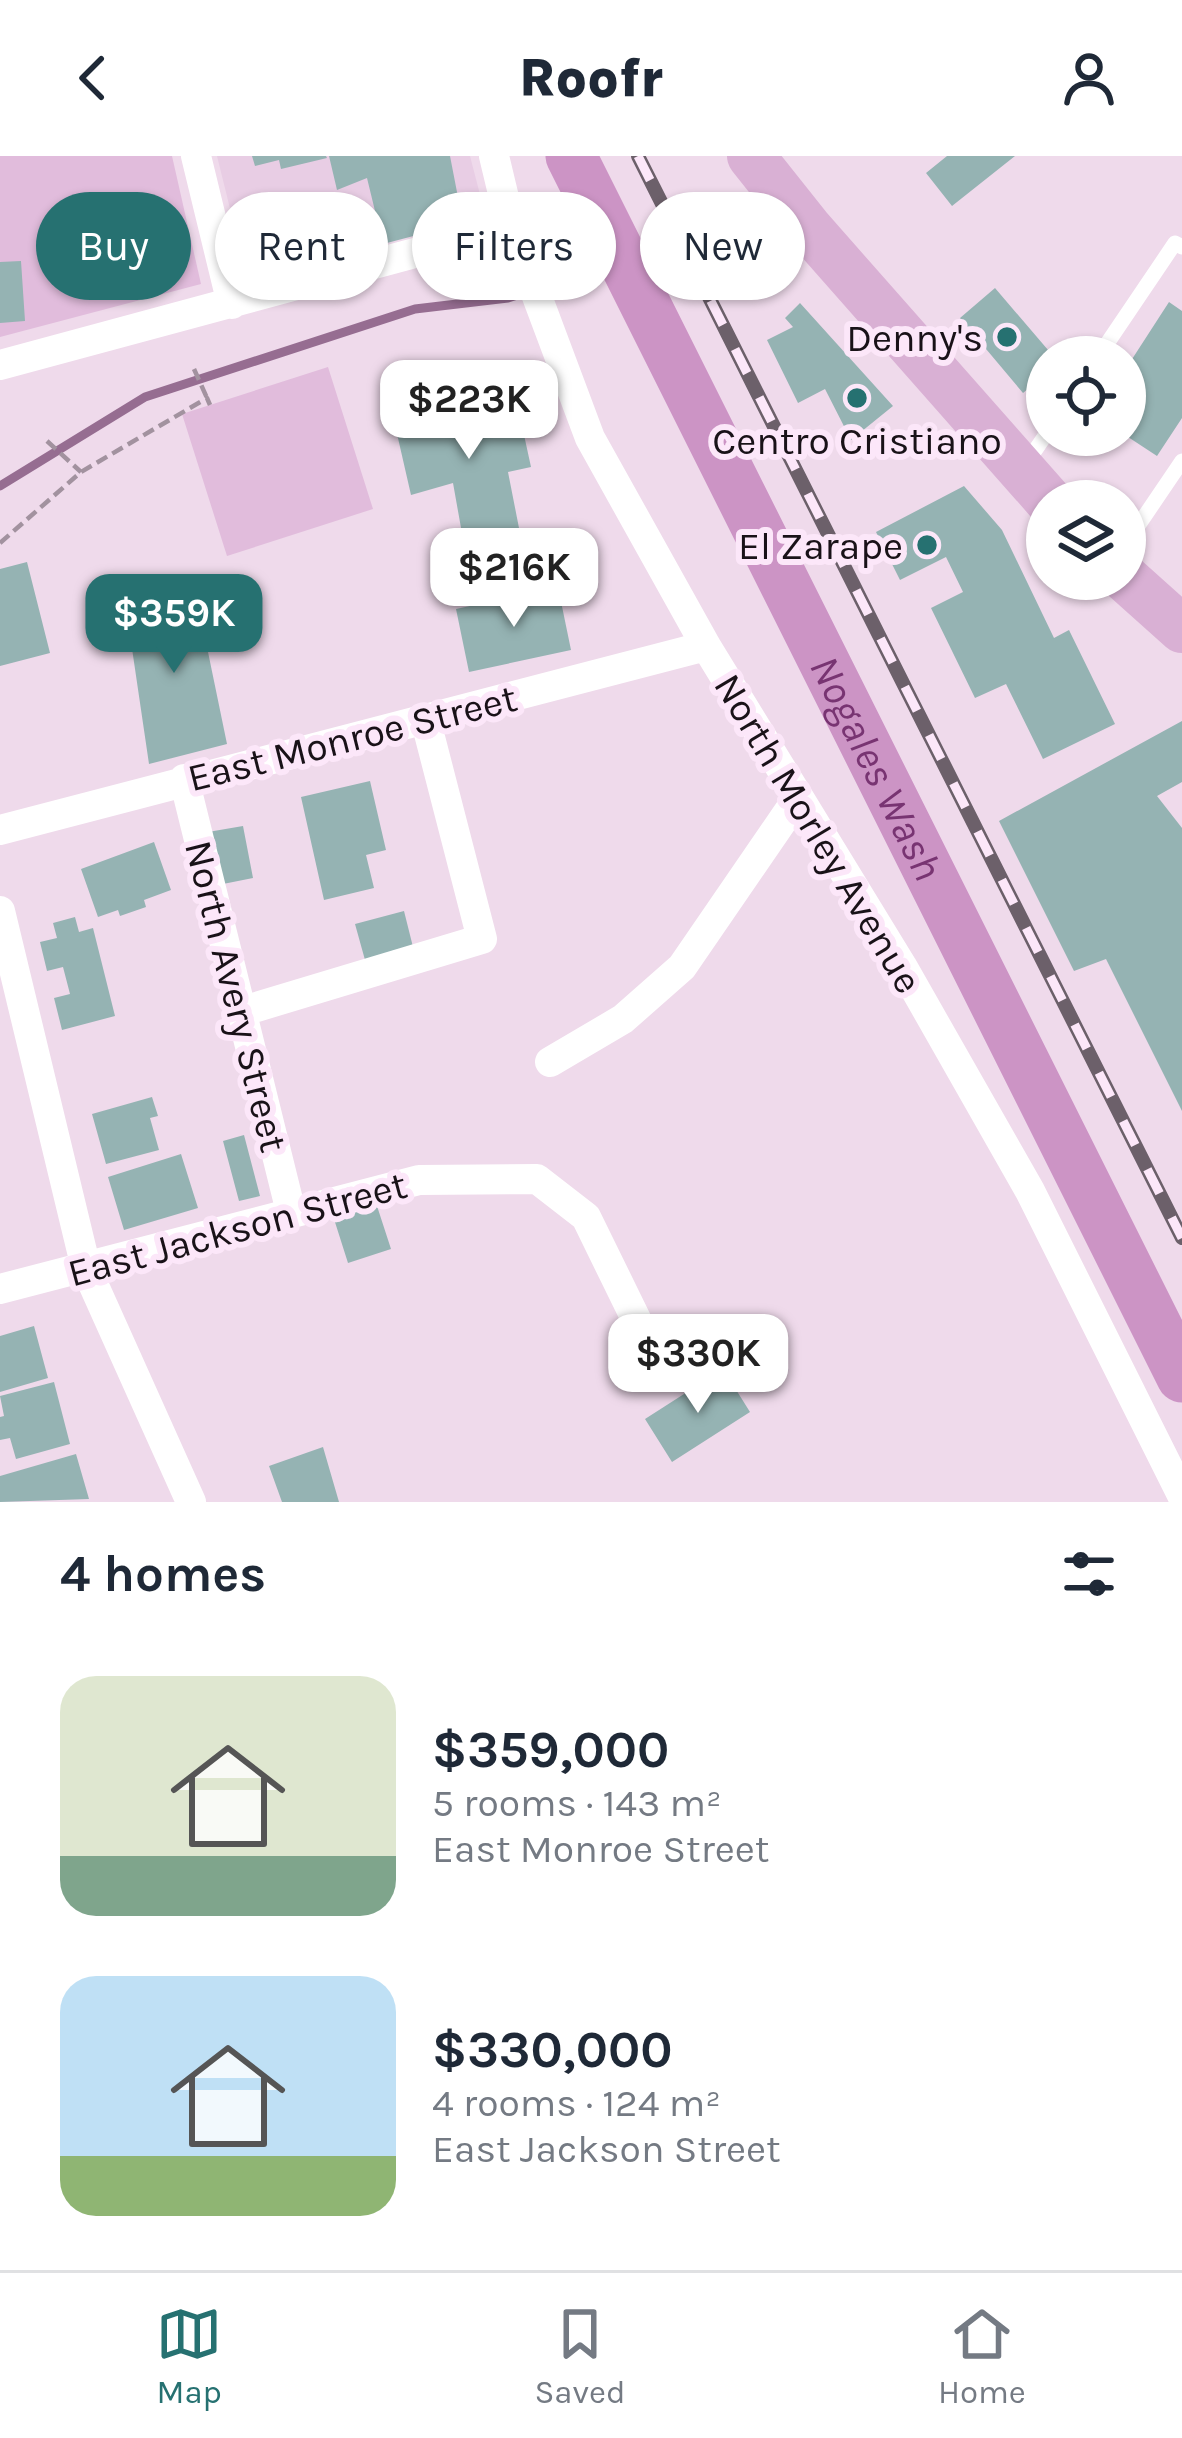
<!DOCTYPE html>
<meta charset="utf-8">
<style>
body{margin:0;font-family:Karla,sans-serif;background:#f6f6f7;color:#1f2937;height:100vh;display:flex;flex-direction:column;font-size:45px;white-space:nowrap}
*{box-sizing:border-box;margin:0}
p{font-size:39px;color:#747a83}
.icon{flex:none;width:66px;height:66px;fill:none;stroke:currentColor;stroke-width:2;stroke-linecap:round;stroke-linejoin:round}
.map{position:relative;height:1346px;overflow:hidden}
.drawer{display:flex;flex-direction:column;background:#fff;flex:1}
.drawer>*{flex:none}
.guide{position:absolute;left:36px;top:36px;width:1110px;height:108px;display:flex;gap:24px}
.tools{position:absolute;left:1026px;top:180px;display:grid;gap:24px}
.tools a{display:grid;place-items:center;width:120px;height:120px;border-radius:50%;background:#fff;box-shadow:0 3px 9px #0004;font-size:60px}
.price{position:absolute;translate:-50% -102px;padding:0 27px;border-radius:24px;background:#fff;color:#222;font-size:39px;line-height:78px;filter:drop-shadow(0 3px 6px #0008)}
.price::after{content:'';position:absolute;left:50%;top:72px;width:36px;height:27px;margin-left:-18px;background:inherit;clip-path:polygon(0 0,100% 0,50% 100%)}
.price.on{background:#267171;color:#fff}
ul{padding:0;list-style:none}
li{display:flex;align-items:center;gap:36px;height:300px;padding:0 60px}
li span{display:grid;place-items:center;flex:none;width:336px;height:240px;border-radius:36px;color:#555}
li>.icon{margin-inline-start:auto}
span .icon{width:144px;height:144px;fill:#fffc;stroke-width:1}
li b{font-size:51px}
h2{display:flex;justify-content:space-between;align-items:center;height:144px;padding:0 60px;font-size:51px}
.tag{padding:0 42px;border-radius:54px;background:#fff;box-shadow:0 3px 9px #0004;font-size:42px;line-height:108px}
.tag.on{background:#267171;color:#fff}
header{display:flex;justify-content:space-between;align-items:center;height:156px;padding:0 60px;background:#fff;font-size:54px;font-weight:800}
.tab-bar{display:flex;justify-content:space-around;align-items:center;height:168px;border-top:3px solid #e0e1e3;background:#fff;font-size:33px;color:#747a83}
.tab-bar a{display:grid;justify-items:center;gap:6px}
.tab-bar .on{color:#267171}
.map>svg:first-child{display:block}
</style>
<header><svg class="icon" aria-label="back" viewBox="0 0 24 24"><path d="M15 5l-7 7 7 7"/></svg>Roofr<svg class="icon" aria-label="person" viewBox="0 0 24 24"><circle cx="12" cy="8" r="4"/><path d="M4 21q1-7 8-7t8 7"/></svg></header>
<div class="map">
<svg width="1182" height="1346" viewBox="0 0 1182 1346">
<rect width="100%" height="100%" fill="#efdaeb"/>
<path fill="#e8cde4" d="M217,0H470L484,54L247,121Z"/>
<path fill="#e1bcdc" d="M0,0H172L201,128L0,181Z
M328,211L373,353L227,400L182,258Z"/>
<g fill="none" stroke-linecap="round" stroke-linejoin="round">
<path stroke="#966d91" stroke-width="9" d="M0,330L145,241L415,153L508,142L622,105"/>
<path stroke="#cc94c5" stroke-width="51" id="s1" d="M571,0L1182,1221"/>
</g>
<path fill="#95b3b3" d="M252,0H326L327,2L281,13L279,4L255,10Z
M329,0H450L463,67L383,88L367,22L337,34Z
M947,0H1015L952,50L926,17Z
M290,43L307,105L247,121L230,60Z
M21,105L25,165L0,167V106Z
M995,132L1054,201H1047V217L1023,237L960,162Z
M1169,146L1182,155V262L1157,300L1125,279V214Z
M800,147L893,250L851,284L825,233L798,247L767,184L793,171L785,162Z
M516,242L531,311L508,316L519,372L463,383L453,327L411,339L395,269Z
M964,330L1002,374L1054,482L1069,474L1115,568L1043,603L1006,528L975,542L931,452L963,436L946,401L900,424L876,376Z
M27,406L50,497L0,510V413Z
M558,431L571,494L469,516L456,453Z
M195,433L227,588L149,608L125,445Z
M1182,565V626L1157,640L1182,672V955L1106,803L1074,815L999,665Z
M370,625L386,694L366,699L374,732L324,744L301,641Z
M243,670L253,722L218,729L208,676Z
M154,686L171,734L144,744L146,751L120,760L118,754L98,761L81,713Z
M404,755L413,791L365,804L355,768Z
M75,761L79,776L93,772L115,860L62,874L54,842L70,838L63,811L47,815L40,786L57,782L53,767Z
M152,941L158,960L150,962L159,994L106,1008L92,958Z
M244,979L260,1040L239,1045L223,985Z
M181,998L198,1052L124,1074L108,1021Z
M377,1050L391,1093L348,1107L334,1063Z
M34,1170L48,1222L0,1236V1180Z
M723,1213L750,1256L672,1306L645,1263Z
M54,1226L70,1288L16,1303L10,1282L0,1284V1261L4,1260L0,1240Z
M323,1291L339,1346H282L269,1310Z
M76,1298L89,1343L0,1346V1320Z"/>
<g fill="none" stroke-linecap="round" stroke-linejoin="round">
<path stroke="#a2929f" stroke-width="4.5" stroke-dasharray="12 6" stroke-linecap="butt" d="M194,213L207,242
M47,285L81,316
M0,387L81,316L207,242L210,249"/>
<path stroke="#fff" stroke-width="15" d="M1098,201L1175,87L1182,91
M1025,309L1047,277
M1125,389L1182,305"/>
<path stroke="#fff" stroke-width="30" d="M196,0L232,148
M494,0L511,71L590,282L706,490L902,810L1030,1035L1182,1339
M0,209L511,71
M184,623L291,1056
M0,674L706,490
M0,755L86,1112L191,1346
M240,856L482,783L425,562
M550,906L623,863L682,811L798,642
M0,1133L419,1024L537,1023L586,1061L658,1208"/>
<path stroke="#d9b0d4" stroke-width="48" d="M751,0L809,73L1049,345
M1125,422L1182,473"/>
<defs>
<path id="rail" d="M638,0L1182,1082"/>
</defs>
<use href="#rail" stroke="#6c606a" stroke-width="14"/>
<use href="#rail" stroke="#fce7f9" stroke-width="9" stroke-dasharray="27" stroke-linecap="butt"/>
</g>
<g fill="#267171" stroke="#fce7f9" stroke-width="4.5">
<circle cx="1007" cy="181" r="12"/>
<circle cx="857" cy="242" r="12"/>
<circle cx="927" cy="389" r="12"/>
</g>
<g text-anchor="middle" stroke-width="12" stroke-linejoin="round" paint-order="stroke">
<g font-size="39" fill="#191218" stroke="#fce7f9" text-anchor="end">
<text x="983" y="195">Denny's</text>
<text x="857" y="298" text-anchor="middle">Centro Cristiano</text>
<text x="903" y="403">El Zarape</text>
</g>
<g font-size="39" fill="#191218" stroke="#fce7f9">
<text transform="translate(352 581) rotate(-14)" y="14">East Monroe Street</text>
<text transform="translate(819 677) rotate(59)" y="14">North Morley Avenue</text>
<text transform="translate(237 840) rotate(76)" y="14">North Avery Street</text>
<text transform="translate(237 1072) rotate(-15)" y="14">East Jackson Street</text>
</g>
<g font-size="42" font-style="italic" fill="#783472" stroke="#fce7f9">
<text dy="15" stroke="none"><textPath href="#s1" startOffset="684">Nogales Wash</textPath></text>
</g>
</g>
</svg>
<div class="tools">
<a><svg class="icon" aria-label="locate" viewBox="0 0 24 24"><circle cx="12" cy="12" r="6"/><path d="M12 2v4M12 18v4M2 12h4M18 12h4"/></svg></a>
<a><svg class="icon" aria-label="layers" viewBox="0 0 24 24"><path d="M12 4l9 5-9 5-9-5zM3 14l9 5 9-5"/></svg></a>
</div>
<b class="price" style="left:469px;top:306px">$223K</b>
<b class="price" style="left:514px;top:474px">$216K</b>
<b class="price on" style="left:174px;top:520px">$359K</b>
<b class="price" style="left:698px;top:1260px">$330K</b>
<div class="guide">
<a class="tag on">Buy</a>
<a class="tag">Rent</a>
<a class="tag">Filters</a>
<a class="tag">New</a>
</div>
</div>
<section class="drawer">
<h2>4 homes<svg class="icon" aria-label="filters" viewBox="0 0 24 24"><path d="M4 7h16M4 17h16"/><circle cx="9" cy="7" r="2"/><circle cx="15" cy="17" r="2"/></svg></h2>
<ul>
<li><span style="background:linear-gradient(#dfe7d0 75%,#7fa58c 0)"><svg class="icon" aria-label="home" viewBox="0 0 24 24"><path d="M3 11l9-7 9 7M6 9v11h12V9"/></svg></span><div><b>$359,000</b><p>5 rooms · 143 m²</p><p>East Monroe Street</p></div></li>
<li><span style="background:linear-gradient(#bfe0f5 75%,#8fb573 0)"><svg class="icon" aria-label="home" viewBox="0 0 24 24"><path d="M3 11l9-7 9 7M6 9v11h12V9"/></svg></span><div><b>$330,000</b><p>4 rooms · 124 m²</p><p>East Jackson Street</p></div></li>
</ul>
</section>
<nav class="tab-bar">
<a class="on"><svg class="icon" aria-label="map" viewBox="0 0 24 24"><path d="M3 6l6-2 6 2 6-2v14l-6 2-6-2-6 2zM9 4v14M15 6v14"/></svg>Map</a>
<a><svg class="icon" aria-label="saved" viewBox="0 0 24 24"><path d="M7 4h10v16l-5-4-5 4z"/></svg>Saved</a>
<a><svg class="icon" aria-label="home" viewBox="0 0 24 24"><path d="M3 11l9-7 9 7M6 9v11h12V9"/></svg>Home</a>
</nav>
